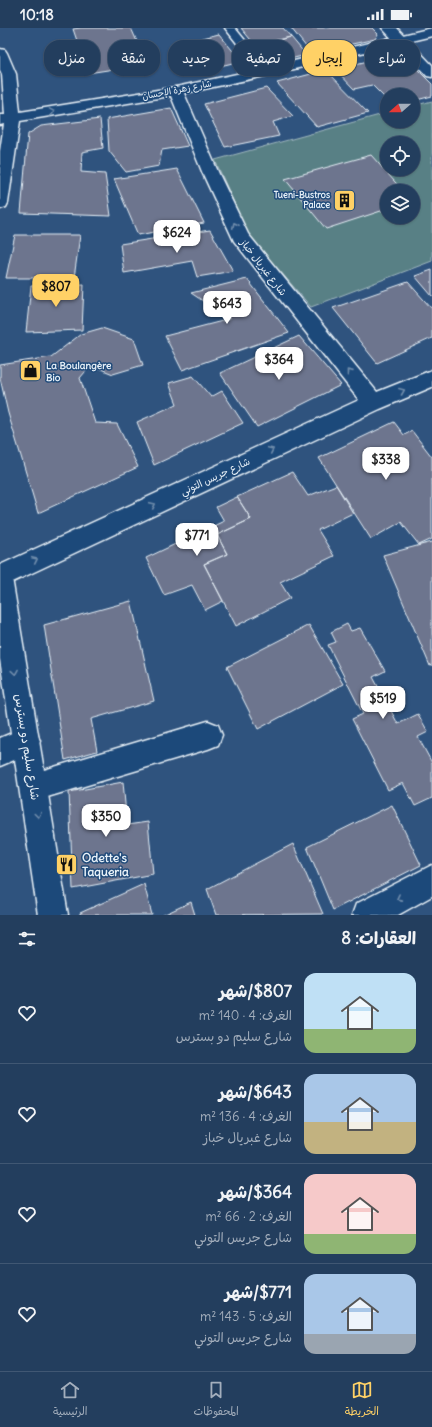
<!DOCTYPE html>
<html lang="ar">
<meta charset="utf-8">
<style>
body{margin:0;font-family:Delius,"Playpen Sans Arabic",sans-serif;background:#2b4564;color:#f1f3f6;direction:rtl;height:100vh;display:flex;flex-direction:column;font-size:15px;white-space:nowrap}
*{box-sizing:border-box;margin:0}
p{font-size:13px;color:#a3aebc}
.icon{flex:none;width:22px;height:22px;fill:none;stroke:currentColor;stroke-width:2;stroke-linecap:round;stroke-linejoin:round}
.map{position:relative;height:887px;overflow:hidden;direction:ltr}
.details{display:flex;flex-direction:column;background:#233e5e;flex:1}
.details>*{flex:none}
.top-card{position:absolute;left:12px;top:12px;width:408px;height:36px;direction:rtl;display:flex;gap:8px}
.needle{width:26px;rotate:249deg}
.controls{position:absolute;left:380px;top:60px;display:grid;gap:8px}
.controls a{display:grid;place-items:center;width:40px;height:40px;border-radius:50%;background:#233e5e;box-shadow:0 1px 3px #0004,0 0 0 1px #405773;font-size:20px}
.price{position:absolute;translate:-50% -34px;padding:0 9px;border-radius:8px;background:#fff;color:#222;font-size:13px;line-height:26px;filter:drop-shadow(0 1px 2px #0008)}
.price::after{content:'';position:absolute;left:50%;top:24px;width:12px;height:9px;margin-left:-6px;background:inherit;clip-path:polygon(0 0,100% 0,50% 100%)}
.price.selected{background:#ffd166;color:#111}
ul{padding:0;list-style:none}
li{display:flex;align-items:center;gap:12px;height:100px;padding:0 16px}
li+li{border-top:1px solid #405773}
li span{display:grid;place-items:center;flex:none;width:112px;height:80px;border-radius:12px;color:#555}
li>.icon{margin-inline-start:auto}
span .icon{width:48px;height:48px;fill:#fffc;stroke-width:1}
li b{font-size:17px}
h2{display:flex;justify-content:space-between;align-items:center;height:48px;padding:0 16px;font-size:17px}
.chip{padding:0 14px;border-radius:16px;background:#233e5e;box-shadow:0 1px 3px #0004,0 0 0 1px #405773;font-size:14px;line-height:36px}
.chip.selected{background:#ffd166;color:#111}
.status{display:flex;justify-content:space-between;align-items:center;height:28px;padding:0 20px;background:#233e5e;direction:ltr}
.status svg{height:11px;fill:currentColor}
.menu{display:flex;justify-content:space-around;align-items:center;height:56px;border-top:1px solid #405773;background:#233e5e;font-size:11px;color:#a3aebc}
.menu a{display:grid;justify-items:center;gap:2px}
.menu .selected{color:#ffd166}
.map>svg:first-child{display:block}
</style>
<div class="status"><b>10:18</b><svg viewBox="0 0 49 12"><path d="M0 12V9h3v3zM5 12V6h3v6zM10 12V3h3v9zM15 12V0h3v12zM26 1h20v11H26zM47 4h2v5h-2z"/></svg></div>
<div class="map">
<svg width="432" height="887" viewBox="0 0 432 887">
<rect width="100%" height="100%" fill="#2f537e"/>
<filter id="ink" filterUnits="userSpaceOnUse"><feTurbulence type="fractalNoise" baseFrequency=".025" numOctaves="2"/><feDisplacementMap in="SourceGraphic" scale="8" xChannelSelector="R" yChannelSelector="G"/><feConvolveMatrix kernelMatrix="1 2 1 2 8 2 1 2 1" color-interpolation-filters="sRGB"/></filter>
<g filter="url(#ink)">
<path fill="#598085" stroke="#a0b8be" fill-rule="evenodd" d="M432,73V233L311,279L248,206L215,132L387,85V93H413V78ZM387,115H413V141H387ZM387,163H413V189H387Z"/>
<path fill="#6d758e" stroke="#e8f1f8" d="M81,0H131L147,36L88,45L73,1Z
M241,0H283L291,9L255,17Z
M291,0H372L378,6L375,11L311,25Z
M219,6L241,33L191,45L170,18Z
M291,9L306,27L270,36L255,17Z
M401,25L432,56V68L413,73V67H387V72L372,57L354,61L335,41Z
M326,42L368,85L317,99L277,55Z
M266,60L293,88L273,94L279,108L225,119L204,76Z
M171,80L188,118L162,122L159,138L126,144L109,123L107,91Z
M100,91L103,120L82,124L81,144L105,146L111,188L21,185L28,106L41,98Z
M371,127L403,163H387V181L326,201L285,151Z
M177,141L204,195L138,207L114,151Z
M210,202L233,243L197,249L192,233L124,245L120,216Z
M15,207H80L74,250H6Z
M432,242V268L415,248Z
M247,251L289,305L182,342L165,308L230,291L191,265Z
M408,254L432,281V310L377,335L333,280Z
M84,256L82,302L26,304L31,258Z
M102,300L134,311L143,337L113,346L91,337L80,350L95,395L117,396L138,439L38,485L8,385L0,350V337L51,329L81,306Z
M299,308L341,357L257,399L220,345Z
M193,348L211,369L222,363L243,395L154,437L137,394L177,376L169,355Z
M394,394L404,407L412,403L432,429V511L419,517L401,494L371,511L319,430Z
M292,444L308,468L336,457L353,485L318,502L334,528L280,554L290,570L236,598L204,536L227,526L217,507L251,491L237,469Z
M237,469L251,491L217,507L227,526L204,536L223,573L205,582L192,557L164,567L146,530L224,493L216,479Z
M432,514V637L430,638L383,527Z
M131,573L154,673L91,691L97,723L65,732L44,597Z
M347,596L351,603L360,600L385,643L373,649L398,696L418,686L428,704L418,709L432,735V770L415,778L403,755L388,762L352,691L363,686L328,617L336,614L331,604Z
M309,597L343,656L258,701L227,639Z
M123,754L127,797L148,794L153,846L73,861L69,764Z
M392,777L421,837L333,882L307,819Z
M293,816L323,886L216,887L207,861Z
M144,856L152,887H80V885Z
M191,874L195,887H163Z"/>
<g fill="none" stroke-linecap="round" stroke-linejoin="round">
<defs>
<path id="service" d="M225,0H235L269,42L271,44L269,46H261Z"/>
<path id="pedestrian" d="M208,693L218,697L222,707L218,717L208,721L34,773L24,769L20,759L24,749L34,745Z"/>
<path id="minor" d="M382,0H397L432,37V49L427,48Z
M176,59L181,60L183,63L219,146L248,206L377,364L432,342V359L380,381L0,560V537L359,372L234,213L203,146L169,63L171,60Z
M26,699L36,703L40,713L36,723L0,738V710Z"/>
<path id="tertiary" d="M432,0V8L265,48L176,67L20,93L8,175L6,179L0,181V123L4,96L0,97V87H5L2,46L0,42V21L5,22L7,25L16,46L20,84L176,59L265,40Z
M0,539L8,542L12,550L68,887H38L0,631Z
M432,837V868L398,887H352L356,876Z"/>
</defs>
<use href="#service" stroke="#e8f1f8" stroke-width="3"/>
<use href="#pedestrian" stroke="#e8f1f8" stroke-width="3"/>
<use href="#minor" stroke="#e8f1f8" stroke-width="3"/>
<use href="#tertiary" stroke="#e8f1f8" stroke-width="3"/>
<use href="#service" fill="#1f4a7a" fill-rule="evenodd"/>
<use href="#pedestrian" fill="#1f4a7a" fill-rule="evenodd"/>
<use href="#minor" fill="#1f4a7a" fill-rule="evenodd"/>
<use href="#tertiary" fill="#1f4a7a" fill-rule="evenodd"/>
</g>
<defs><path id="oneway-chevron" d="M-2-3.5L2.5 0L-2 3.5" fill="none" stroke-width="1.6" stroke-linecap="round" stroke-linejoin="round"/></defs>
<g stroke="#6f8dac">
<use href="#oneway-chevron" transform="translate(52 84) rotate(-9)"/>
<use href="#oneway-chevron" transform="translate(235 197) rotate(-115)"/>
<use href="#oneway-chevron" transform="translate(349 344) rotate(-129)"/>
<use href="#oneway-chevron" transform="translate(402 363) rotate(-22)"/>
<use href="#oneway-chevron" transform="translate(271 422) rotate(-25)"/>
<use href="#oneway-chevron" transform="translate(153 477) rotate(-25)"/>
<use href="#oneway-chevron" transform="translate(35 532) rotate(-25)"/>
<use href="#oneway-chevron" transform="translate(15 644) rotate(81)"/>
<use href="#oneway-chevron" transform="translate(38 787) rotate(82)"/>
<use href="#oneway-chevron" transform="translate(399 870) rotate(152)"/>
</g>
</g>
<defs>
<symbol id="building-square" viewBox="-11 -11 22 22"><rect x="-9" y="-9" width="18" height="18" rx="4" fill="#ffd166" stroke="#1f4a7a"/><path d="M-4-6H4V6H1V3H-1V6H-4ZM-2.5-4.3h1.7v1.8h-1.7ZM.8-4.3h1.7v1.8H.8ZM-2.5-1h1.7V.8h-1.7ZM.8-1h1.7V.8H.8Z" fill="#111"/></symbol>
<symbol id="shop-square" viewBox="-11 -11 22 22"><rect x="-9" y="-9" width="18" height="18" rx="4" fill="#ffd166" stroke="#1f4a7a"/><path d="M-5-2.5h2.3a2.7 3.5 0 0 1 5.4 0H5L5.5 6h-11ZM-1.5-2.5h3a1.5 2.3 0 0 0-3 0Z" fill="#111"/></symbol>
<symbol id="restaurant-square" viewBox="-11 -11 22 22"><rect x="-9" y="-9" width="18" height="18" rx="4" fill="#ffd166" stroke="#1f4a7a"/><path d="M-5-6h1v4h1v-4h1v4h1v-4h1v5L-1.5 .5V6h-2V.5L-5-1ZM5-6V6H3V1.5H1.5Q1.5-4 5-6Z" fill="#111"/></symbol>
</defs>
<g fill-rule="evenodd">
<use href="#building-square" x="332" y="160" width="25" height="25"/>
<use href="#shop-square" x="18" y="330" width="25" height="25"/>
<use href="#restaurant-square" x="54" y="824" width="25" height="25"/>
</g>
<g text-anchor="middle" stroke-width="3" stroke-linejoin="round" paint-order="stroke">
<g font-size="9" fill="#e8f1f8" stroke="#1f4a7a">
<text transform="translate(177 62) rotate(-11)" y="3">شارع زهرة الإحسان</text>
</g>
<g font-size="9" font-weight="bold" fill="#e8f1f8" stroke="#1f4a7a" text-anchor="end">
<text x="330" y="170">Tueni-Bustros<tspan x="330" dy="10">Palace</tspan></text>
</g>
<g font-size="10" fill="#e8f1f8" stroke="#1f4a7a">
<text transform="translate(264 239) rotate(52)" y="4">شارع غبريال خباز</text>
<text transform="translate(215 448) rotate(-25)" y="4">شارع جريس التوني</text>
</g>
<g font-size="10" font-weight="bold" fill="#e8f1f8" stroke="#1f4a7a" text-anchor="start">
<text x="46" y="341">La Boulangère<tspan x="46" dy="12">Bio</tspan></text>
</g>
<g font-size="12" fill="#e8f1f8" stroke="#1f4a7a">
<text transform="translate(27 719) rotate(81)" y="4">شارع سليم دو بسترس</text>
</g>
<g font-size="12" font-weight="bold" fill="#e8f1f8" stroke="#1f4a7a" text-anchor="start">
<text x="82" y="834">Odette's<tspan x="82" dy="14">Taqueria</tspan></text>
</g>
</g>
</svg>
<div class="controls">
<a><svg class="needle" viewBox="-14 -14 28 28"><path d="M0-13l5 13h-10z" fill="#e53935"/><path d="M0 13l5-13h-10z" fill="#a3aebc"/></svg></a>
<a><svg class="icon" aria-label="locate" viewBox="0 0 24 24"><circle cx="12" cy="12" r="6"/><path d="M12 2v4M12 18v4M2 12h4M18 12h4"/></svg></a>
<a><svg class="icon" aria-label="layers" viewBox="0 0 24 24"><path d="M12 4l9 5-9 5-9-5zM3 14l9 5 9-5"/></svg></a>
</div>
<b class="price" style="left:177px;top:226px">$624</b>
<b class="price selected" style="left:56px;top:280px">$807</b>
<b class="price" style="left:227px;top:297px">$643</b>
<b class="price" style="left:279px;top:353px">$364</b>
<b class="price" style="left:386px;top:453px">$338</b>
<b class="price" style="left:197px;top:529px">$771</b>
<b class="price" style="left:383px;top:692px">$519</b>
<b class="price" style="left:106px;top:810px">$350</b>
<div class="top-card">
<a class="chip">شراء</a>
<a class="chip selected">إيجار</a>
<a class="chip">تصفية</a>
<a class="chip">جديد</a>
<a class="chip">شقة</a>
<a class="chip">منزل</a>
</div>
</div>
<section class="details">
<h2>العقارات: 8<svg class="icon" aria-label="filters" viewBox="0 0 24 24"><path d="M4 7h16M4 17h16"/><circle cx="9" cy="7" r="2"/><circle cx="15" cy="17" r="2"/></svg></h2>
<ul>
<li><span style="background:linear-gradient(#bfe0f5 70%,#8fb573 0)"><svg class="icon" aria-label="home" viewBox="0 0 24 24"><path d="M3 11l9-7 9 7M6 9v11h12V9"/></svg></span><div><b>$807/شهر</b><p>الغرف: 4 · 140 m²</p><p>شارع سليم دو بسترس</p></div><svg class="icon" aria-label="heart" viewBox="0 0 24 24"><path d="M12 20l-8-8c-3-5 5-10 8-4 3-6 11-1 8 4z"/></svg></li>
<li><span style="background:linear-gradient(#a9c7e8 60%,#c2b280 0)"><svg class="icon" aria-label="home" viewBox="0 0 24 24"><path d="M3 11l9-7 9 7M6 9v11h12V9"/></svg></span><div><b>$643/شهر</b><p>الغرف: 4 · 136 m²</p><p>شارع غبريال خباز</p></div><svg class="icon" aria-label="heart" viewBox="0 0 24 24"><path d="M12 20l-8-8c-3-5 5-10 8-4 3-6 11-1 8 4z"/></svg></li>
<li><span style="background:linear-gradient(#f6c9c9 75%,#8fb573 0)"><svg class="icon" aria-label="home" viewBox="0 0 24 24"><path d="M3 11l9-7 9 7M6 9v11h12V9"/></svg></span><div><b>$364/شهر</b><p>الغرف: 2 · 66 m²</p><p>شارع جريس التوني</p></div><svg class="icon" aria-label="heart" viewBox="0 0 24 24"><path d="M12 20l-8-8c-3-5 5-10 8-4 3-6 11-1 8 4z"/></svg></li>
<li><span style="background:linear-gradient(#a9c7e8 75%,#9aa5b1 0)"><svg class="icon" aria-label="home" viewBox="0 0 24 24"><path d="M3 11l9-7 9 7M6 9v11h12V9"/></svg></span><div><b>$771/شهر</b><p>الغرف: 5 · 143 m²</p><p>شارع جريس التوني</p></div><svg class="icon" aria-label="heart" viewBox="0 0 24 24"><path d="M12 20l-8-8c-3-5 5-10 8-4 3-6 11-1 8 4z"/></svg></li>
</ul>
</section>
<nav class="menu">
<a class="selected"><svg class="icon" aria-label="map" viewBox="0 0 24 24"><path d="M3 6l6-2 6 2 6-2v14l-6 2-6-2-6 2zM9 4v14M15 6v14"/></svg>الخريطة</a>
<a><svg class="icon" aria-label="saved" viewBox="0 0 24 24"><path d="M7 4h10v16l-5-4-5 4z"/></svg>المحفوظات</a>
<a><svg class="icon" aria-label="home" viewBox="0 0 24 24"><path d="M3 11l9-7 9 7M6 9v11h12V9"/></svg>الرئيسية</a>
</nav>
